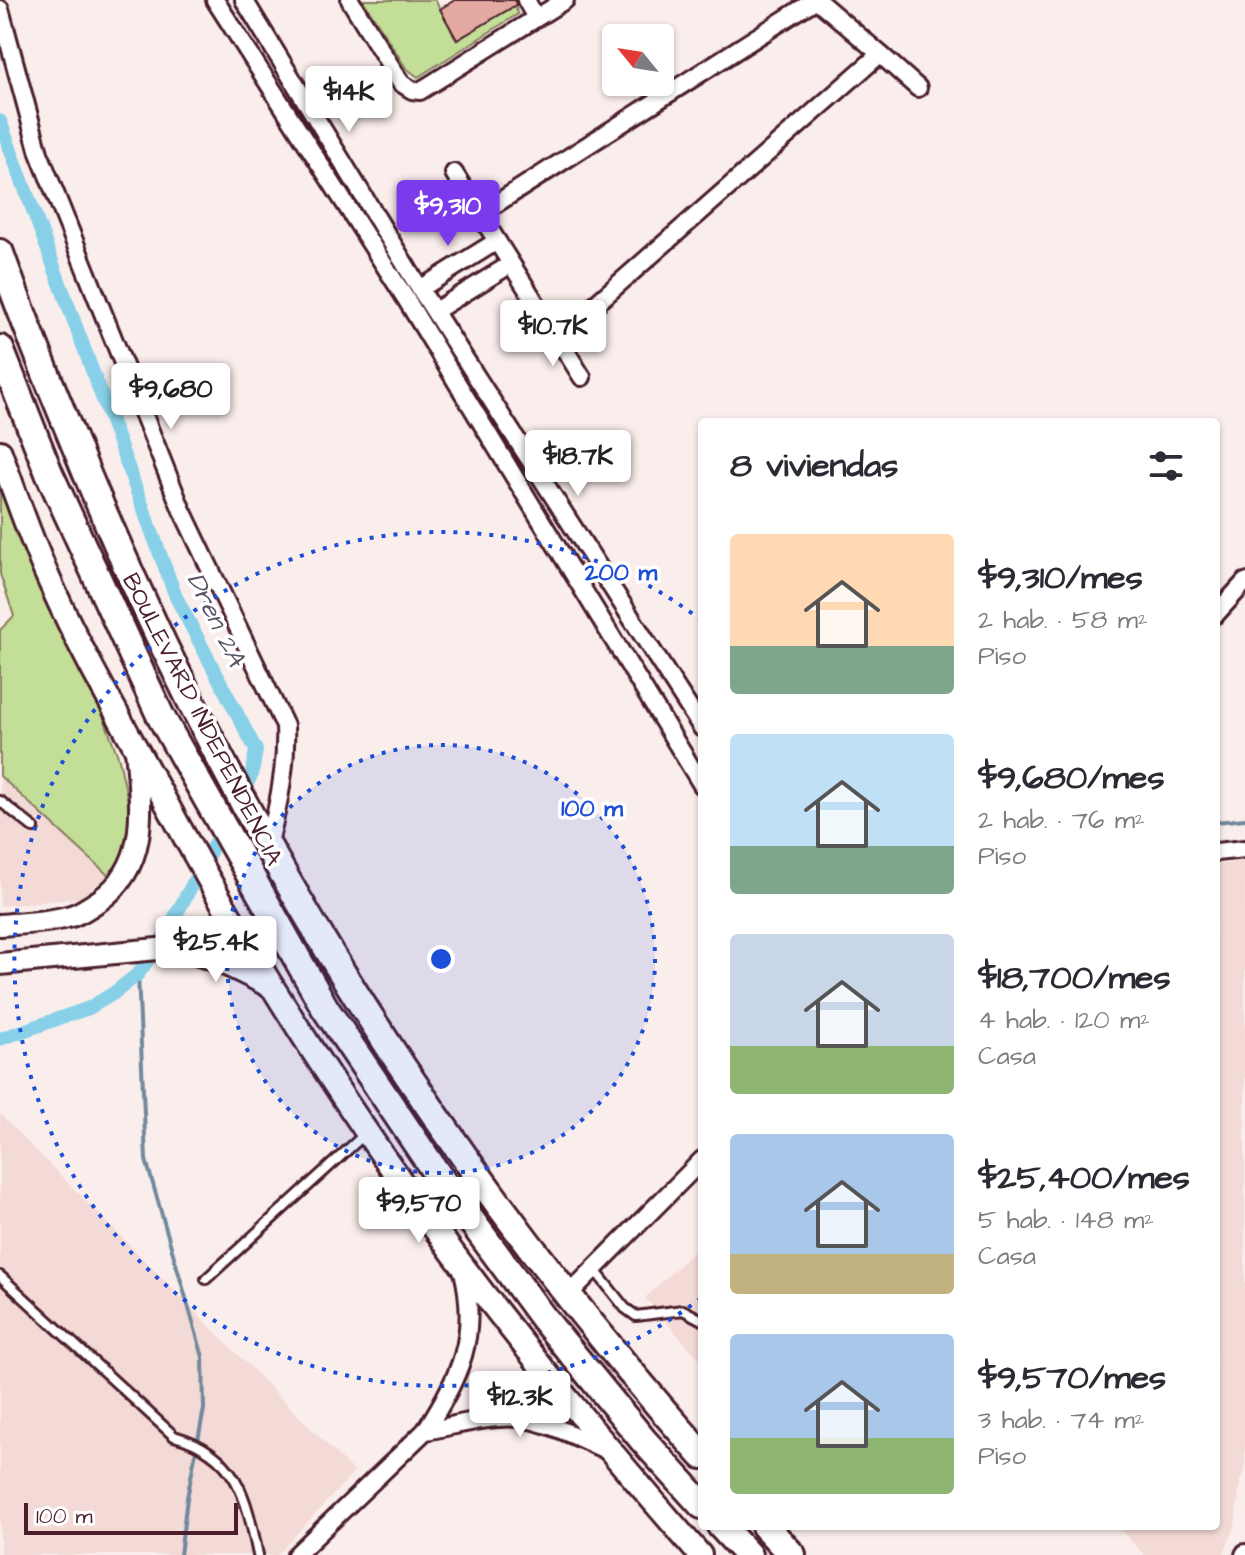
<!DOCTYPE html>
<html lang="es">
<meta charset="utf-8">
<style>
body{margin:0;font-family:"Architects Daughter",sans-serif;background:#f2f2f3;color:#2b2b33;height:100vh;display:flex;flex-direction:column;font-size:30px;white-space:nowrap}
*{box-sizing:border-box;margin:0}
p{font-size:26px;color:#7c7c81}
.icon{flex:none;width:44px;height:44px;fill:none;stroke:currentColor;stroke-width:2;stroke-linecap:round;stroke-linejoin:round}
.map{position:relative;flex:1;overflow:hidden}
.details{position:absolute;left:698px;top:418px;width:522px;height:1112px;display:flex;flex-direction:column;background:#fff;border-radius:8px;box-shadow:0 2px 6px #0004}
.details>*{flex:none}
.needle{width:52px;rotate:300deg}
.fabs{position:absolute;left:602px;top:24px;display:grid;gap:16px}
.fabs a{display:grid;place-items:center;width:72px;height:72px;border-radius:8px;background:#fff;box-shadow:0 2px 6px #0004;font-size:40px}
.scale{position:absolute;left:24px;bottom:20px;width:214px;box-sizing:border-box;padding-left:8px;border:4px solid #4a1f2b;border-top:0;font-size:22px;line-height:28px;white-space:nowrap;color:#4a1f2b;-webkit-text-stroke:6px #fff;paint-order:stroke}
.price{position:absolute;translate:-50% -68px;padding:0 18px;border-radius:8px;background:#fff;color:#222;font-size:26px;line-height:52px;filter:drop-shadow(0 2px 4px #0008)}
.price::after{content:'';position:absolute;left:50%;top:48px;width:24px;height:18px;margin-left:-12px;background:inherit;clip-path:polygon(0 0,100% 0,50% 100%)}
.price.on{background:#7c3aed;color:#fff}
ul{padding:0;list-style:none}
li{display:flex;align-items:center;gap:24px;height:200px;padding:0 32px}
li span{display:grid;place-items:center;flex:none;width:224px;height:160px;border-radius:8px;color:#555}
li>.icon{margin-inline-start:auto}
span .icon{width:96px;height:96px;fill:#fffc;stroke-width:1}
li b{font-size:34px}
h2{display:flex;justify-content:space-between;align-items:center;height:96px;padding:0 32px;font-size:34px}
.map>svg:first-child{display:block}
</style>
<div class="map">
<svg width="1245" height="1555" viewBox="0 0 1245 1555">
<rect width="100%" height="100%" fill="#faeeec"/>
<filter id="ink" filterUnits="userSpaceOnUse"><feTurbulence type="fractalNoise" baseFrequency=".0125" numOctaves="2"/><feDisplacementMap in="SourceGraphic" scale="16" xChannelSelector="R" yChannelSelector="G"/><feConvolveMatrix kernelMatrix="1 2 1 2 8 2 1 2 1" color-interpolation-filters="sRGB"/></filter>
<g filter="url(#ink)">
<path fill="#f3dad6" d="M0,776L108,875L80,898L0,906Z
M1245,861V1470L1240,1481L1235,1527L1223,1555H1144L1117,1526H1216V865Z
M0,1114L354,1472L277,1555H0Z
M702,1243V1362L645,1298Z"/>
<path fill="#c3de96" stroke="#867e60" stroke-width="2" d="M363,0H435L457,39L515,6L518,14L418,77L406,68Z
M0,484L95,694L119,759L131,815L128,837L120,861L108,875L0,776V630L14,616L0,574Z"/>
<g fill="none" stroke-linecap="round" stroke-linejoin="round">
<path stroke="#6f899c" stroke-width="4" d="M1216,822L1245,819
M138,974L146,1160L203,1357L204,1409L187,1498L180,1555"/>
<path stroke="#87d0e8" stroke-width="14" d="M0,121L176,597L256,750L252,774L164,937L138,974L114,993L89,1008L0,1039"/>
</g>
<path fill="#e4aaa2" stroke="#4a1f2b" stroke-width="2" d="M455,0H515L516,5L457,40L440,9Z"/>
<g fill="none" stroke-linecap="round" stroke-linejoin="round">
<defs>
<path id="service" d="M0,801L34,828
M594,1269L625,1308L636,1316L683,1310L702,1320
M0,1276L174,1436C238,1454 246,1497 258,1555
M206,1279L366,1133"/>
<path id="minor" d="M215,0L406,299L702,785
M244,0L420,289L702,728
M350,0L401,83L412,90L420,91L565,0
M526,0L536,18
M0,9L39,153L181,508L285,726C287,768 278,806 268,847
M880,54L918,88
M454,173L480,214
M420,289L497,241
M435,311L511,264
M557,338L880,54L817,0
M582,377L480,214L815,0
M1216,614L1245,582
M1216,852L1245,849
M567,1296L702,1160
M425,1431C455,1426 489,1415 519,1418C550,1422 580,1439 608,1451
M296,1555L425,1431C460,1377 479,1336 463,1271
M1244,1555L1245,1553"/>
<path id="tertiary" d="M0,925C22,923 45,923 67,917C79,915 90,906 100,900C152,863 140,802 136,747
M0,964L168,948C207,953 239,971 274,989"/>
<path id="secondary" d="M0,452C16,496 31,540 50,582C81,652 120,719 157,786C232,926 315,1061 407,1190C497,1317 598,1438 700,1555"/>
<path id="trunk" d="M0,253C21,313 45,372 69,430C222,811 429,1148 702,1455
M0,349L49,473L161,717L325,1008L439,1177L543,1318L643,1440L702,1505
M721,1526L748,1555
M765,1526L792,1555"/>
</defs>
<use href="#service" stroke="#4a1f2b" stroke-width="14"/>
<use href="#minor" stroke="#4a1f2b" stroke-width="22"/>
<use href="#tertiary" stroke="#4a1f2b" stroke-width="26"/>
<use href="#secondary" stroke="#4a1f2b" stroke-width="28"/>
<use href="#trunk" stroke="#4a1f2b" stroke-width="32"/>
<use href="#service" stroke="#fff" stroke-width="8"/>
<use href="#minor" stroke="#fff" stroke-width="16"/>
<use href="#tertiary" stroke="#fff" stroke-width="20"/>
<use href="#secondary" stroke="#fff" stroke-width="22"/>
<use href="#trunk" stroke="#fff" stroke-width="26"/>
</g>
</g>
<circle cx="441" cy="959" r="214" fill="#1d4ed8" fill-opacity=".12"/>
<g fill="none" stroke="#1d4ed8" stroke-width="4" stroke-dasharray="4 8">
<circle cx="441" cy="959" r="214"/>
<path d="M701 1298A427 427 0 1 1 701 620"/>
</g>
<g text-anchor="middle" stroke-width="7" stroke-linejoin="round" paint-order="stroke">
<g font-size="24" fill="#4a1f2b" stroke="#fff">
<text transform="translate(203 719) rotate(63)" y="8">BOULEVARD INDEPENDENCIA</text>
</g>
<g font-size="26" font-style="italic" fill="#5c5464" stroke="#fff">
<text transform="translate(217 619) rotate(64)" y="9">Dren 2A</text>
</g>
</g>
<circle cx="441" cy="959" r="12" fill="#1d4ed8" stroke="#fff" stroke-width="4"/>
<g font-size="24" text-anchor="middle" font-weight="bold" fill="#1d4ed8" stroke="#fff" stroke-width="7" stroke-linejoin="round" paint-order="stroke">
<text x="621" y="580">200 m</text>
<text x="592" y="816">100 m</text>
</g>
</svg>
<div class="fabs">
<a><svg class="needle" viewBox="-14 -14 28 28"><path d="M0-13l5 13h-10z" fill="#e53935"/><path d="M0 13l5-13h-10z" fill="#7c7c81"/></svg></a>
</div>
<div class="scale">100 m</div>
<b class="price" style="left:349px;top:134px">$14K</b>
<b class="price on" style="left:448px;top:248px">$9,310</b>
<b class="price" style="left:553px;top:368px">$10.7K</b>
<b class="price" style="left:171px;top:431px">$9,680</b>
<b class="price" style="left:578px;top:498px">$18.7K</b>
<b class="price" style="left:216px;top:984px">$25.4K</b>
<b class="price" style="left:419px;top:1245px">$9,570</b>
<b class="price" style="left:520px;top:1439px">$12.3K</b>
<section class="details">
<h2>8 viviendas<svg class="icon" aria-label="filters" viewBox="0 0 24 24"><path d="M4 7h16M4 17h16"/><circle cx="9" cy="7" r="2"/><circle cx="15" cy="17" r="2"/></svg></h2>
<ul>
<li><span style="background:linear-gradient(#ffd9b3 70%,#7fa58c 0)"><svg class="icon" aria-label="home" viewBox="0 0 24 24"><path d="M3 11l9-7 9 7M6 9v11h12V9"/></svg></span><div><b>$9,310/mes</b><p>2 hab. · 58 m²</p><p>Piso</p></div></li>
<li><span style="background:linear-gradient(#bfe0f5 70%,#7fa58c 0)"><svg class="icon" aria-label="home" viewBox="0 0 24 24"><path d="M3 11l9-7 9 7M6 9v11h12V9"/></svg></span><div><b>$9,680/mes</b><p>2 hab. · 76 m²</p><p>Piso</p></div></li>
<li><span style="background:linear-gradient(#c9d6e8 70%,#8fb573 0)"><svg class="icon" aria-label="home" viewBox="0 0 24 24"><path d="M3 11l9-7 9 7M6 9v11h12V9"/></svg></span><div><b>$18,700/mes</b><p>4 hab. · 120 m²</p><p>Casa</p></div></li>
<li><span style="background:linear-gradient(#a9c7e8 75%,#c2b280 0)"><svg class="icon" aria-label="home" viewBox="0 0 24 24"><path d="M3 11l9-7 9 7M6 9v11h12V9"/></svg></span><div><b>$25,400/mes</b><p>5 hab. · 148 m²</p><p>Casa</p></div></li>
<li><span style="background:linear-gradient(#a9c7e8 65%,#8fb573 0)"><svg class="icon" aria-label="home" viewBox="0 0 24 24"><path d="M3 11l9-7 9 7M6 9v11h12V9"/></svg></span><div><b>$9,570/mes</b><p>3 hab. · 74 m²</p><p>Piso</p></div></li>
</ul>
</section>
</div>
